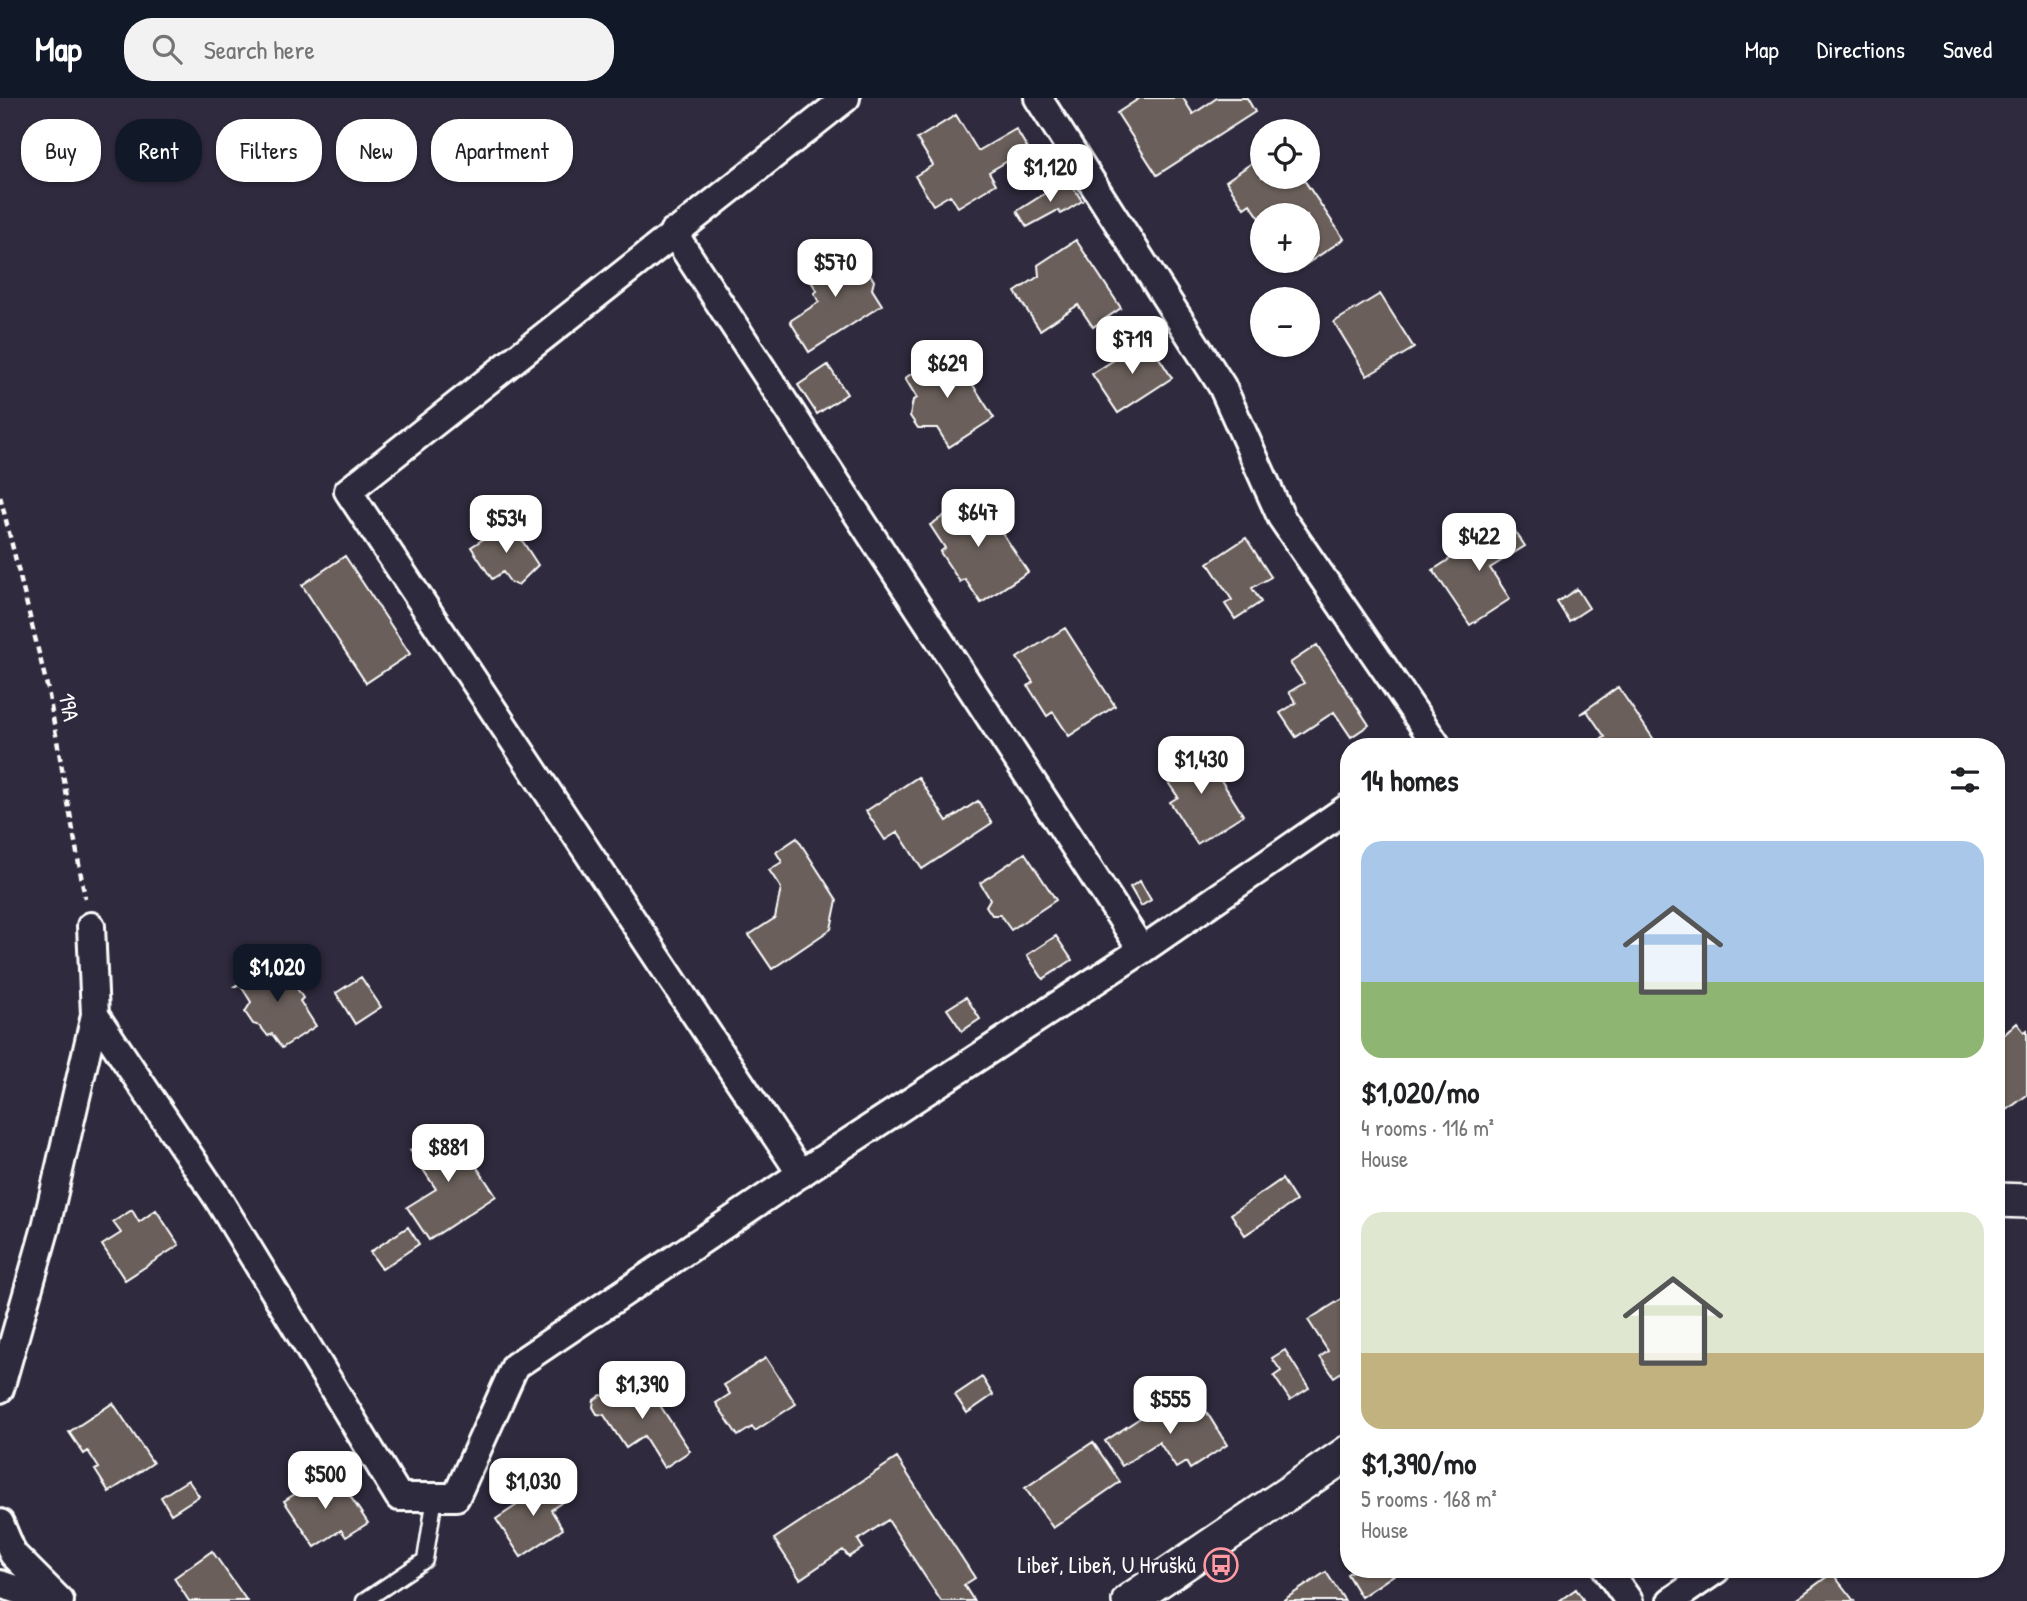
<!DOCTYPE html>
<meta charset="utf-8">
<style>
body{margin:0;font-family:"Patrick Hand",sans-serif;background:#f2f2f2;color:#202124;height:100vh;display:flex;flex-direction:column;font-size:26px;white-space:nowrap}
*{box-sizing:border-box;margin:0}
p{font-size:23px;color:#757577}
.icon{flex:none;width:38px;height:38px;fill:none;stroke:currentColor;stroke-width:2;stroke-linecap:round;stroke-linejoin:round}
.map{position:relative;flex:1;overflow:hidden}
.details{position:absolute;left:1340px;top:640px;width:665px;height:840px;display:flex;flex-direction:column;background:#fff;border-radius:28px;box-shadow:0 2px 5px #0004}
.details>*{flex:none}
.guide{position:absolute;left:21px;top:21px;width:665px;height:63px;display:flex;gap:14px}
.tools{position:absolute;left:1250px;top:21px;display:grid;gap:14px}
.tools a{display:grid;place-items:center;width:70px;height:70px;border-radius:50%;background:#fff;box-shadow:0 2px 5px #0004;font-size:35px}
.price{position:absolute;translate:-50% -60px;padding:0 16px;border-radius:14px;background:#fff;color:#222;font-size:23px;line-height:46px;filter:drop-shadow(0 2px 4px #0008)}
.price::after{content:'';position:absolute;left:50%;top:42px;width:21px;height:16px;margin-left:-10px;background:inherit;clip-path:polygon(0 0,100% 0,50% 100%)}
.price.on{background:#111827;color:#fff}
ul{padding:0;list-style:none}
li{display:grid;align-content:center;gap:14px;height:371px;padding:0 21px}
li span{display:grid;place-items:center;height:217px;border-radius:21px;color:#555}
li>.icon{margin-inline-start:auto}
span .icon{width:126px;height:126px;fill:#fffc;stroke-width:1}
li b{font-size:30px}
h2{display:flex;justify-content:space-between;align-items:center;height:84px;padding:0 21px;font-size:30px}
.chip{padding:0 24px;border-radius:28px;background:#fff;box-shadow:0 2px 5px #0004;font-size:24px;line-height:63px}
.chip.on{background:#111827;color:#fff}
header{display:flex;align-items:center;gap:42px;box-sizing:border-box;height:98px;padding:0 35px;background:#111827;color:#fff}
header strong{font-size:33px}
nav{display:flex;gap:38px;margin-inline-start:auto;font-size:24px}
.search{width:490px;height:63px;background:#f2f2f2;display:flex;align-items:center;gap:18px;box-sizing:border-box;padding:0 24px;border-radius:28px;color:#757577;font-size:26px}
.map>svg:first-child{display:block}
</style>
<header>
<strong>Map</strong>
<div class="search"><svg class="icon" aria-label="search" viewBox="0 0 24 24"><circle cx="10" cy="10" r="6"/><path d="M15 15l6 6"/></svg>Search here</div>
<nav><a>Map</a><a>Directions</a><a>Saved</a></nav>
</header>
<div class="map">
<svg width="2027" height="1503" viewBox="0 0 2027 1503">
<rect width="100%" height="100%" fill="#2f2a3d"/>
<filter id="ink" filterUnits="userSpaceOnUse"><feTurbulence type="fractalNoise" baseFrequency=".0143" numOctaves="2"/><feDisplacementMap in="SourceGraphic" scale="14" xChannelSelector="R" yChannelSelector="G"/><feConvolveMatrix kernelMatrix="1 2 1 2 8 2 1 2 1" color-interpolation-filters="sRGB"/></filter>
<g filter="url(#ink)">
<path fill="#6b5e5a" stroke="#fff" stroke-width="2" d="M1140,0H1183L1193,16L1217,0H1247L1255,14L1157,77L1117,15Z
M956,17L978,53L1016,31L1028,51L989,74L996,86L958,109L950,97L933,107L915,78L933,67L917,41Z
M1262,58V79H1302L1344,141L1296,173L1289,163H1307V117H1262V123L1250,106L1244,110L1226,83Z
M1068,81L1082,103L1061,116L1058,112L1027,129L1017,113Z
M1076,142L1121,210L1093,229L1078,207L1040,232L1015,194L1039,178L1038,167Z
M833,152L840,163L850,157L862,175L870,176L874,183L872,191L882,207L809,254L790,223L819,204L814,195L817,193L804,172L818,154L827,156Z
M1380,196L1414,250L1367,278L1334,224Z
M1147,241L1172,280L1118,315L1092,276Z
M950,251L994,320L949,349L937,330H918L910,318L913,302L917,300L905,280Z
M828,267L847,296L817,316L798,287Z
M977,396L1028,474L981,505L965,481L960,484L940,454L945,450L930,427Z
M1508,423L1525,448L1490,470L1510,501L1470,527L1433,472Z
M510,424L538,467L518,487L511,485L503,474L492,481L471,449Z
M1246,440L1271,479L1252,490L1261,504L1235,521L1225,506L1232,502L1208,465Z
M345,458L410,556L366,585L302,487Z
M1577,491L1589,510L1569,523L1557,504Z
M1065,530L1115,608L1069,638L1053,614L1047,618L1028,588L1033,584L1017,560Z
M1317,547L1369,627L1351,639L1334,614L1296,639L1280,615L1296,605L1289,594L1304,585L1290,565Z
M1618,589L1659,649H1603L1598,643L1605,639L1587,613L1580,616Z
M1200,649L1243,717L1197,746L1170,704L1178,699L1161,674Z
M918,679L947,723L978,703L992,725L922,771L898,734L885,742L866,713Z
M797,740L837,802L831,831L772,871L749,837L775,820L781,790L769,772L782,764L776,754Z
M1025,755L1056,802L1011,832L1000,817H992L986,808L990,801L980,785Z
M1140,783L1151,802L1141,808L1130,789Z
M1056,838L1072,862L1043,881L1027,857Z
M278,860L303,900L300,903L316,928L282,950L272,936L268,938L260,928L253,926L245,914L251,904L241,888H235Z
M361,879L381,909L355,926L336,895Z
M966,899L980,921L962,933L947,911Z
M2017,925L2024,934L2027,932V997L2003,1015L1997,1006V952L2000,950L1997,943Z
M449,1027L496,1098L429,1142L407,1109L436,1091L410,1052Z
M1282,1081L1296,1103L1245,1137L1231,1116Z
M132,1112L139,1124L156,1112L179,1147L125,1182L102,1147L121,1135L113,1124Z
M408,1129L419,1146L382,1171L370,1154Z
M1348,1197L1349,1269L1334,1279L1320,1259L1328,1253L1308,1222Z
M1285,1252L1309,1290L1290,1302L1274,1278L1281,1273L1272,1260Z
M766,1260L796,1306L755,1333L752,1329L738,1338L716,1305L730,1296L724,1287Z
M640,1277L690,1353L664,1370L644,1338L626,1350L604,1317L597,1316L593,1309L594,1302L601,1297L608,1299Z
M982,1279L993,1297L967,1315L955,1297Z
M1166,1303L1178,1320L1201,1305L1227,1347L1190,1371L1186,1364L1176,1370L1159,1344L1122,1368L1105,1343Z
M113,1305L153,1365L109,1394L95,1372L99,1370L88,1353L84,1356L69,1334Z
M1093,1344L1120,1384L1053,1430L1025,1390Z
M897,1360L975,1480L964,1487L974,1503H941L888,1422L858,1442L863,1450L849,1459L843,1452L800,1481L774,1441Z
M548,1377L565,1402L551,1412L563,1431L521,1459L496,1421L538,1393L534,1386Z
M323,1378L330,1390L340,1383L368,1425L346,1439L341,1432L315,1449L284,1403Z
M188,1382L199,1398L171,1416L161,1399Z
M212,1453L247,1503H189L174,1480Z
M1354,1472H1401L1361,1499L1347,1476Z
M1326,1474L1345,1503H1282Z
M1832,1475L1854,1503H1794Z
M1576,1491L1584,1503H1559Z"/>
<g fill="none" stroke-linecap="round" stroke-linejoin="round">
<defs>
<path id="service" d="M364,1503L425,1462L435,1399"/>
<path id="minor" d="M1038,0L1222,288L1281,419L1438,649
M673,134L1142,852
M95,917L217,1099L399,1399H456L515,1268L812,1068L1142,852L1349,709
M801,1076L348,393L846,0
M0,1291L46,1129L95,917L91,828
M0,1425L13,1456L60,1503
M1607,1472L1629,1503
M0,1486L50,1503
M1671,1503L1716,1472"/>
<path id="tertiary" d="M1997,1102L2027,1103
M1129,1503L1349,1354"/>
</defs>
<use href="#service" stroke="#fff" stroke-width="19"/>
<use href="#minor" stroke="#fff" stroke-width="32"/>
<use href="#tertiary" stroke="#fff" stroke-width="38"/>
<path stroke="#fff" stroke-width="4.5" stroke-dasharray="7 5" stroke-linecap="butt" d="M0,398L48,592L85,800"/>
<use href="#service" stroke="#2f2a3d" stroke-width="14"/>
<use href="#minor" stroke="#2f2a3d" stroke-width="26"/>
<use href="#tertiary" stroke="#2f2a3d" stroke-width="33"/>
</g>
</g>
<defs>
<symbol id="bus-ring" viewBox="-11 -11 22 22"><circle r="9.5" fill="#2f2a3d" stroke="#ff9aa2" stroke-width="1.5"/><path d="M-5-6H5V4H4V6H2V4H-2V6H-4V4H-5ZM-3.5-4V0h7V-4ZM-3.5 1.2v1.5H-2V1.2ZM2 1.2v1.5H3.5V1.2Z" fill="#ff9aa2"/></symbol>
</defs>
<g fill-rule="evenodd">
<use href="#bus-ring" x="1202" y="1448" width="38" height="38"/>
</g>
<g text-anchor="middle" stroke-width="5" stroke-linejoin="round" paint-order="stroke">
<g font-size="23" fill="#fff" stroke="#2f2a3d">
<text transform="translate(69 609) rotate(79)" y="8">19A</text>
</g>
<g font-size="23" fill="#fff" stroke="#2f2a3d" text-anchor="end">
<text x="1196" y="1475">Libeř, Libeň, U Hrušků</text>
</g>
</g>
</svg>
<div class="tools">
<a><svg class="icon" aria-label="locate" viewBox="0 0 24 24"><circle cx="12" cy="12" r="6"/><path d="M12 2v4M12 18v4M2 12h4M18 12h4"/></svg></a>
<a>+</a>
<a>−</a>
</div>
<b class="price" style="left:1050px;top:106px">$1,120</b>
<b class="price" style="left:835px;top:201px">$570</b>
<b class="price" style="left:1132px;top:278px">$719</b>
<b class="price" style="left:947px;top:302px">$629</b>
<b class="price" style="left:978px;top:451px">$647</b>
<b class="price" style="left:506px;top:457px">$534</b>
<b class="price" style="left:1479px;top:475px">$422</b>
<b class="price" style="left:1201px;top:698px">$1,430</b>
<b class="price on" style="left:277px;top:906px">$1,020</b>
<b class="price" style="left:448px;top:1086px">$881</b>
<b class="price" style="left:642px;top:1323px">$1,390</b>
<b class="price" style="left:1170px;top:1338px">$555</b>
<b class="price" style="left:325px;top:1413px">$500</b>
<b class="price" style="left:533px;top:1420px">$1,030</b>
<div class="guide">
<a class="chip">Buy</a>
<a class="chip on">Rent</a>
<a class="chip">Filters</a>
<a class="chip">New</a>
<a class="chip">Apartment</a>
</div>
<section class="details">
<h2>14 homes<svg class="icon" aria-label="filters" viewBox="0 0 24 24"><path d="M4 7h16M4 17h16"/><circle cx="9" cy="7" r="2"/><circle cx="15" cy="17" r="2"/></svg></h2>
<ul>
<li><span style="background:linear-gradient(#a9c7e8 65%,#8fb573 0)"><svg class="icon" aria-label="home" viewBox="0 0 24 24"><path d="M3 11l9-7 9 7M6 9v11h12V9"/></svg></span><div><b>$1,020/mo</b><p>4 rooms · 116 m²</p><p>House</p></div></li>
<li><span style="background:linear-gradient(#dfe7d0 65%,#c2b280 0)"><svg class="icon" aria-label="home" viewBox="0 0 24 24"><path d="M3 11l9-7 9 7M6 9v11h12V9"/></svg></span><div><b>$1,390/mo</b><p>5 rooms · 168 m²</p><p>House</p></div></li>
</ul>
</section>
</div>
